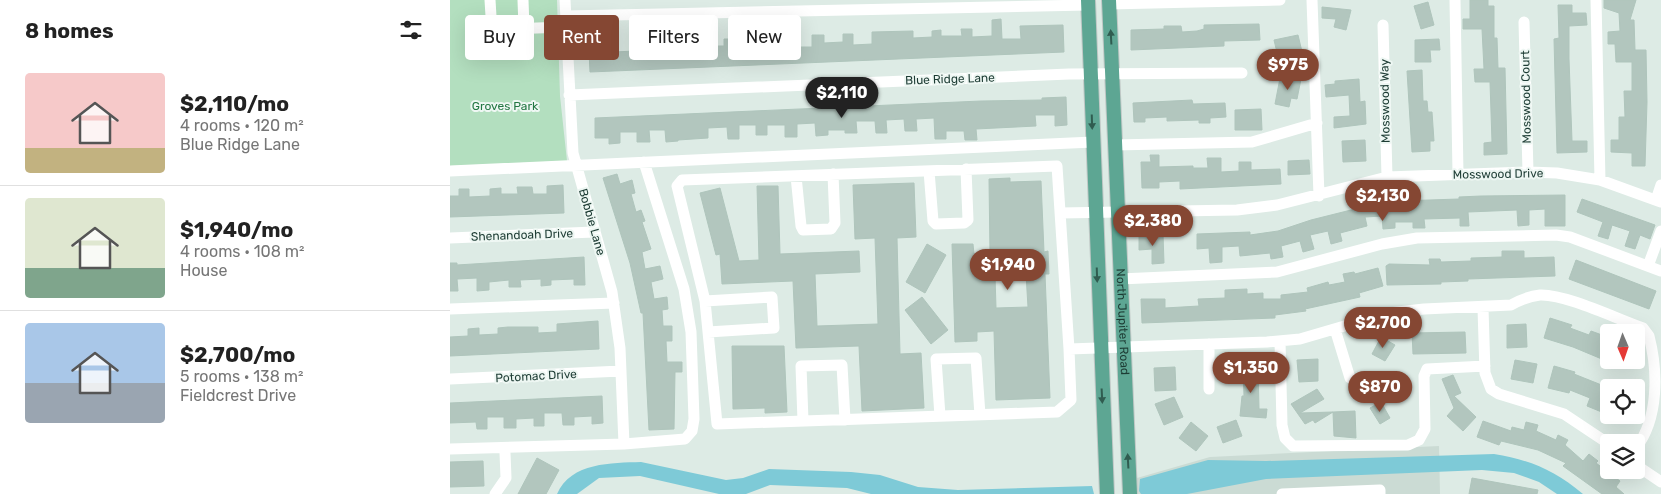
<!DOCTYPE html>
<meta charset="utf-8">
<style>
body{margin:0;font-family:Rubik,sans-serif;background:#f6f6f6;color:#222;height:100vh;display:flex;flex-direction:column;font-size:19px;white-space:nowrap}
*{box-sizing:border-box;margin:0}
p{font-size:16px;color:#767676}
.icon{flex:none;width:28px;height:28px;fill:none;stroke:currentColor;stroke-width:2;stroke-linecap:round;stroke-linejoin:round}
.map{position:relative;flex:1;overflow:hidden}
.drawer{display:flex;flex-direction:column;background:#fff;width:450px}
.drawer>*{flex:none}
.banner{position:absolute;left:15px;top:15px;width:475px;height:45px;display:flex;gap:10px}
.needle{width:32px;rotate:178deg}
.fabs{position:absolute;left:1150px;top:324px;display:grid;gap:10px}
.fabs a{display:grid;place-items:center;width:45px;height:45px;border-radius:5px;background:#fff;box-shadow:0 5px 20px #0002;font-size:25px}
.price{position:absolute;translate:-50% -42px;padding:0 11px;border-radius:18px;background:#854733;color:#fff;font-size:16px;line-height:32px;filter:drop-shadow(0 1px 2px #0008)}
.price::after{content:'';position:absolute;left:50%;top:30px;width:15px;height:11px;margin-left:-8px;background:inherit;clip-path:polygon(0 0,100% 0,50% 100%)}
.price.selected{background:#222;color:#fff}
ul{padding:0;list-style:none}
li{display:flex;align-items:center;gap:15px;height:125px;padding:0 25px}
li+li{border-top:1px solid #e0e0e0}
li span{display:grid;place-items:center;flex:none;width:140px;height:100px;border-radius:5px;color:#555}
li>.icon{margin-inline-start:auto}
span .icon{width:60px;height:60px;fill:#fffc;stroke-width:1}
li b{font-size:21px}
h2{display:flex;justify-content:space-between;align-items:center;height:60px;padding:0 25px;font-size:21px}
.chip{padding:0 18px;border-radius:5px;background:#fff;box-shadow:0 5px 20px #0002;font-size:18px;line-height:45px}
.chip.selected{background:#854733;color:#fff}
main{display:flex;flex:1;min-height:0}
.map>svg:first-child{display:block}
</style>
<main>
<section class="drawer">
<h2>8 homes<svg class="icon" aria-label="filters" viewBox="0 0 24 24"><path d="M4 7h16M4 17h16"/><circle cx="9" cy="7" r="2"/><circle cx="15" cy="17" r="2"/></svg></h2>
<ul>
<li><span style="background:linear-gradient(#f6c9c9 75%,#c2b280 0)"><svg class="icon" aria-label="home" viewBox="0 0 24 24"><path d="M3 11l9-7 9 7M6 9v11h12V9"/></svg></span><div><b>$2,110/mo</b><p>4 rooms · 120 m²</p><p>Blue Ridge Lane</p></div></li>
<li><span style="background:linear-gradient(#dfe7d0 70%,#7fa58c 0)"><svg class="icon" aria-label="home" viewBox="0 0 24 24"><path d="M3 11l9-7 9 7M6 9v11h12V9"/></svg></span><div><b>$1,940/mo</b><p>4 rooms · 108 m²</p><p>House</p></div></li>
<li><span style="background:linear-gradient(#a9c7e8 60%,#9aa5b1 0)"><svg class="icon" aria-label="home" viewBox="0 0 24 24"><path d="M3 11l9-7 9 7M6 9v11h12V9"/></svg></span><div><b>$2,700/mo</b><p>5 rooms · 138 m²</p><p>Fieldcrest Drive</p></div></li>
</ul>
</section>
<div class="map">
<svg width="1211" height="494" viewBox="0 0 1211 494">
<rect width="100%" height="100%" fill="#ddebe5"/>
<path fill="#cbdbd4" d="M989,446L990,494H687V478L760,457Z"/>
<path fill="#b3dfbf" d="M0,0H107L110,96L117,161L0,166Z"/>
<path fill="#7ecad7" d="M1044,454C1080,460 1104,470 1133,494H1107L1089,482L1064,473L1032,470L816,479L737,494H691L689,491L690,479L758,460L816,461Z
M191,462L276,480L293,478L319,469L401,472L430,475L468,487L508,490L642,486L644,494H421L397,488L320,485L296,494H269L190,476L149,478L127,494H107C121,462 162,463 191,462Z"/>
<path fill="#b2c6be" stroke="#afc5bc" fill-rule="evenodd" d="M1020,0H1038V6H1044V38H1047L1048,68H1055L1057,154L1034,155V143L1042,142L1040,82H1025L1024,69H1034L1032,29H1013V19H1020Z
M1154,0H1186L1180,20H1184L1185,50H1196L1197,102L1195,166H1182V153L1161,152V140H1169V117H1175L1174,91H1182V62H1166L1165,44H1158V32L1170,31L1169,13L1154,8Z
M978,2L984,25L971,29L964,6Z
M1108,5H1122V13H1136L1137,25L1119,26V59L1122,141H1137V152L1107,153L1104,39L1109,38Z
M872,7L901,10L896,30L884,27L886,19L872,18Z
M551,19L552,39H571L570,26L613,25L614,52L140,72L139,51H153V35L162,34L163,52L186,51V36H196V44L239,43L245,41V28H255V46H274V39H285V49H303V36H313V45L333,44L332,35L343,34L344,47H362V35H374V43L393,42V34H403V45L422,44V32L463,31V38L482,37V31L491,30V36H512L511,29H522V37L542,36V20Z
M809,24L810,40L774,41V46L681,50V30L714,29V26H731L732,32L747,31L754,29V25Z
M848,35L854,60L830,65L824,40Z
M989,39L990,50H980L981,62H965V40Z
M972,70L973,101H977L978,112H982L984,141H980V151L962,152L957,71Z
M843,77L851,79L847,99L841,98L839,107L825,104L830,78L843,81Z
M909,79L910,102L915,101L916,124L884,128V117L900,116L899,95L876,97L875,85L885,84V81Z
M616,97L617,125L605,126V115H585L586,126L526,129L527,140H515L514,131H496V139H485L484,118L466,119L467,131H455L454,119L436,120L437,133H426L425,121H406L407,133H395V130H378V135L366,136L365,123L347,124V137H335V125H317V135H306V125H289V139H278L277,127L258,128V138L228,140V141L216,142L215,130H199L200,142H187V132H170V143L159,144V138H145V118L531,101L592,100V98Z
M742,100L743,104L775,103L776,117L760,118V123H749V120L717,121V117L695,118V122H684L683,103Z
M811,109L812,130H785V110Z
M915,140L916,161L893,162L892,141Z
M700,155H709V167L743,166V168H758L757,158H771V172L789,171V162H801V170L830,169L831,184L730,189V181L709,182V188H692L691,162H701Z
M859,160L860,174L838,175V161Z
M167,174L170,184L182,180L185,193L181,194L186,212L191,210L195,221L192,222L201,249L192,252L195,269L210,266L213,279L201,282L204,299L217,297L218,309L212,310L213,326H222V341H216L217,362H232V372H225L224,429L199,430L193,313H191L180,263L153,178Z
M560,178V182L591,181L594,252L598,251L599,274H595L600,398L546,400L544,331L527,332V341L505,342L502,244H523L524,254L540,253L539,179ZM576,274L578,307L546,308L545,276Z
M464,183L466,237L447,238L450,354L471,353L474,408L412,411L409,346L346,348L343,281L272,284L270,254L266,255L250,193L270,188L289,261L309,260L307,186H328L330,254L409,251L410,272L365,274L367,326L428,324L425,238L405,239L403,185Z
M113,185L114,213L0,217V196H9V189H19V197L40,196V189L51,188V194H68L67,187H82L83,194H97V186Z
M1115,195V226H1095V209L1079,210V225L1068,226L1067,210L1018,212L1019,226H1010V218L974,219L975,228H963V222H945V228L933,229L932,216L915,217L917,226L890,233L892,241L881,244L878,231L860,235L864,249L853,252L850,241L831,246L833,257L821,259L820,253L790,256L789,246L772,247V262L760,263L759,248L747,249V234L800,232V235L828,231L861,220L921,205L920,202L1009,199V197L1031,196Z
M1132,199L1205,225L1200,239L1190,235L1185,249L1175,246L1180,231L1162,225L1158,239L1148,236L1153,222L1127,212Z
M713,234L714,263L702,264V249L689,250V235Z
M477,244L496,255L475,293L456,282Z
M1052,251H1074V258L1104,257L1105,276L1018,279V281L991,282V284L937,285L936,266L939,264L980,265L979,259H990L991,262L1021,261V258L1052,257Z
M134,257L135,285H124V279L101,280V285L91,286V279L70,280L71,287H59V280L39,282V290L27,291V278L7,279L8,291H0V263H7V265Z
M1126,260L1206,291L1199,309L1119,279Z
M928,268L933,286L909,293L910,297L855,309L856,311L825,315V318L692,323L691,299H715V308L749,306L748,299L775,298V290L797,289V294L813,293V299H831V295L858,292L857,288L878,282L879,285L895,282L893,274L904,272L905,274Z
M472,297L498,330L481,344L455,310Z
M1100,318L1122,325L1120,328L1139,335L1141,331L1152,335L1151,338L1159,340V362L1123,347L1094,338Z
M148,321L149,349L0,356V337L18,336V329L29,328V335L48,334V328L58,327H88V333L107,332V324Z
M1076,324L1077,347L1057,348V325Z
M1015,332L1016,353L963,354L962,333Z
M931,337L945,345L935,361L922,354Z
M282,346H334L337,412L315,413V408L283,409Z
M868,359V381L849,382L847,360Z
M1065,360L1087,364L1083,383L1061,379Z
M808,366L809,409H817L816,418L790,416L792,396H794L793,367Z
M1104,366L1125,372L1124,374L1159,388V415L1137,406L1140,398L1120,390L1119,393L1098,388Z
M725,367L726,390L705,391L704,368Z
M940,374L958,378L954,400L936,396Z
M1003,375L1011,393L1004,396L1026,417L1013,431L997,416L1004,408L992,379Z
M867,389L874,399L850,413L883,412L865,423L863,420L855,424L841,404Z
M152,396L153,423L142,424V416L124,417V425H113L112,413H94V426H84V418L66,419V428H54V417H37V429H27L26,422L0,423V403Z
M724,397L733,417L714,425L705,404Z
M931,402L940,418L930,424L920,408Z
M905,411L906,438L884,436L883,412Z
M786,420L792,436L773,443L767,427Z
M1033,421L1061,431L1062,427L1074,430L1076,422L1088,425L1086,431L1106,440L1108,435L1118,440L1115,445L1133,461L1139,454L1148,461L1146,463L1170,481L1166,487L1174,494H1152L1113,466L1116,463L1088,450L1051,441L1049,445L1027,437Z
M741,422L758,436L746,451L729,438Z
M87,458L109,470L96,494H68Z
M33,461L34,486L0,487V462Z
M1022,478L1088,490L1087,494H1019Z"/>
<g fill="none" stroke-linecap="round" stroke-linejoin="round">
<defs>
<g id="major">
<path d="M638,0L657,494"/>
<path id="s1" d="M659,0L680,494"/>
</g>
</defs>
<use href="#major" stroke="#c0c8c6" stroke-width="16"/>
<path stroke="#fff" stroke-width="11" d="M40,0L41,16L44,24L58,29L116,27
M73,0L74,28
M115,0L123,153L162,292L170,348L174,444
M862,0L869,196
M1005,0L1008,174
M1146,0L1150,180
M659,4L830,0
M116,16L638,5
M1074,22L1078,172
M933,25L937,177
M119,95L619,74L792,73
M665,145L802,142L867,123
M0,171L643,142
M479,171L483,221L486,224L514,223L518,220L516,169
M346,176L351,226L353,230L381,229L385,223L383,174
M1206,200L1211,185
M610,213L787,210L827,205L937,177L1078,172L1107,173L1150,180L1211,202
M0,238L144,232
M1198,266L1211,231
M670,279L827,272L932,244L967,238L1106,235L1120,237L1211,271
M255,301L322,297L324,328L258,332
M1033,308L1035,373L1041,389L1049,394L1114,414L1159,444
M0,309L164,303
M885,329L900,378
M830,341L832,425L835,438L843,446L958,445L969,440L975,429L974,376L977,369L1035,366
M759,344V389
M619,349L607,166L232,180L227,186L255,301L267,424L607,412L621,400L619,349L817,342L850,339L939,313L974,309L1061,305C1070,300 1080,296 1090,295C1116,294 1167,319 1193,328L1199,336C1208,371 1209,418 1186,448
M0,379L171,371
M490,416L486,359L526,358L530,415
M353,421L351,366L392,365L395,420
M0,449L174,444L235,439L242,431L244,419L241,332L234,289L194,162
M1186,465L1211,482
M45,494L56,478L55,453
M832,494L930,490V494"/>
<use href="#major" stroke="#5da693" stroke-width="14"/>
</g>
<defs><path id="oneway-solid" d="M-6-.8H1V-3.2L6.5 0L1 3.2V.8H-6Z" transform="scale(1.25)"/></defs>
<g fill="#305c50">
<use href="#oneway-solid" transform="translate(661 37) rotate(-93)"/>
<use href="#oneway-solid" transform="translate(642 122) rotate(88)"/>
<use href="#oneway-solid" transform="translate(647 275) rotate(88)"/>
<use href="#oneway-solid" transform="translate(652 396) rotate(87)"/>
<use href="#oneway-solid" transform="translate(678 461) rotate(-93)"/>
</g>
<g text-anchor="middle" stroke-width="4" stroke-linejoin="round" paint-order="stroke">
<g font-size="12" fill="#1d3c34" stroke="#eef7f3">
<text transform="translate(500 79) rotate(-2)" y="4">Blue Ridge Lane</text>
<text transform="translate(1076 97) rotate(-91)" y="4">Mosswood Court</text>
<text transform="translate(935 101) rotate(-91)" y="4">Mosswood Way</text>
<text transform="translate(1048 174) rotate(-1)" y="4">Mosswood Drive</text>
<text transform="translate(142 222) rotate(74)" y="4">Bobbie Lane</text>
<text transform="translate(72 235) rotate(-2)" y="4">Shenandoah Drive</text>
<text dy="4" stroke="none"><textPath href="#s1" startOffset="322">North Jupiter Road</textPath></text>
<text transform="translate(86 376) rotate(-3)" y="4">Potomac Drive</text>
</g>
<g font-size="12" fill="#237743" stroke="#eef7f3">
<text x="55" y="110">Groves Park</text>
</g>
</g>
</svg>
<div class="fabs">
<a><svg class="needle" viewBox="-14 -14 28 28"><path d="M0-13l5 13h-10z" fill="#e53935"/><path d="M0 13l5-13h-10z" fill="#767676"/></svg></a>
<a><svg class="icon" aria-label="locate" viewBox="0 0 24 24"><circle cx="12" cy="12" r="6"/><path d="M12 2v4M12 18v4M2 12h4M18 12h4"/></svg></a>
<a><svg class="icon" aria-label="layers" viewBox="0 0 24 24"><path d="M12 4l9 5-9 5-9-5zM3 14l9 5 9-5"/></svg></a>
</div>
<b class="price" style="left:838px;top:91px">$975</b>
<b class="price selected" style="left:392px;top:119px">$2,110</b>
<b class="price" style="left:933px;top:222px">$2,130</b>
<b class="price" style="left:703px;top:247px">$2,380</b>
<b class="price" style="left:558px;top:291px">$1,940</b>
<b class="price" style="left:933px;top:349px">$2,700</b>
<b class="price" style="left:801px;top:394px">$1,350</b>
<b class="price" style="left:930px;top:413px">$870</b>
<div class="banner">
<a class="chip">Buy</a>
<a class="chip selected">Rent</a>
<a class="chip">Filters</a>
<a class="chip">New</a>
</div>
</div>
</main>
